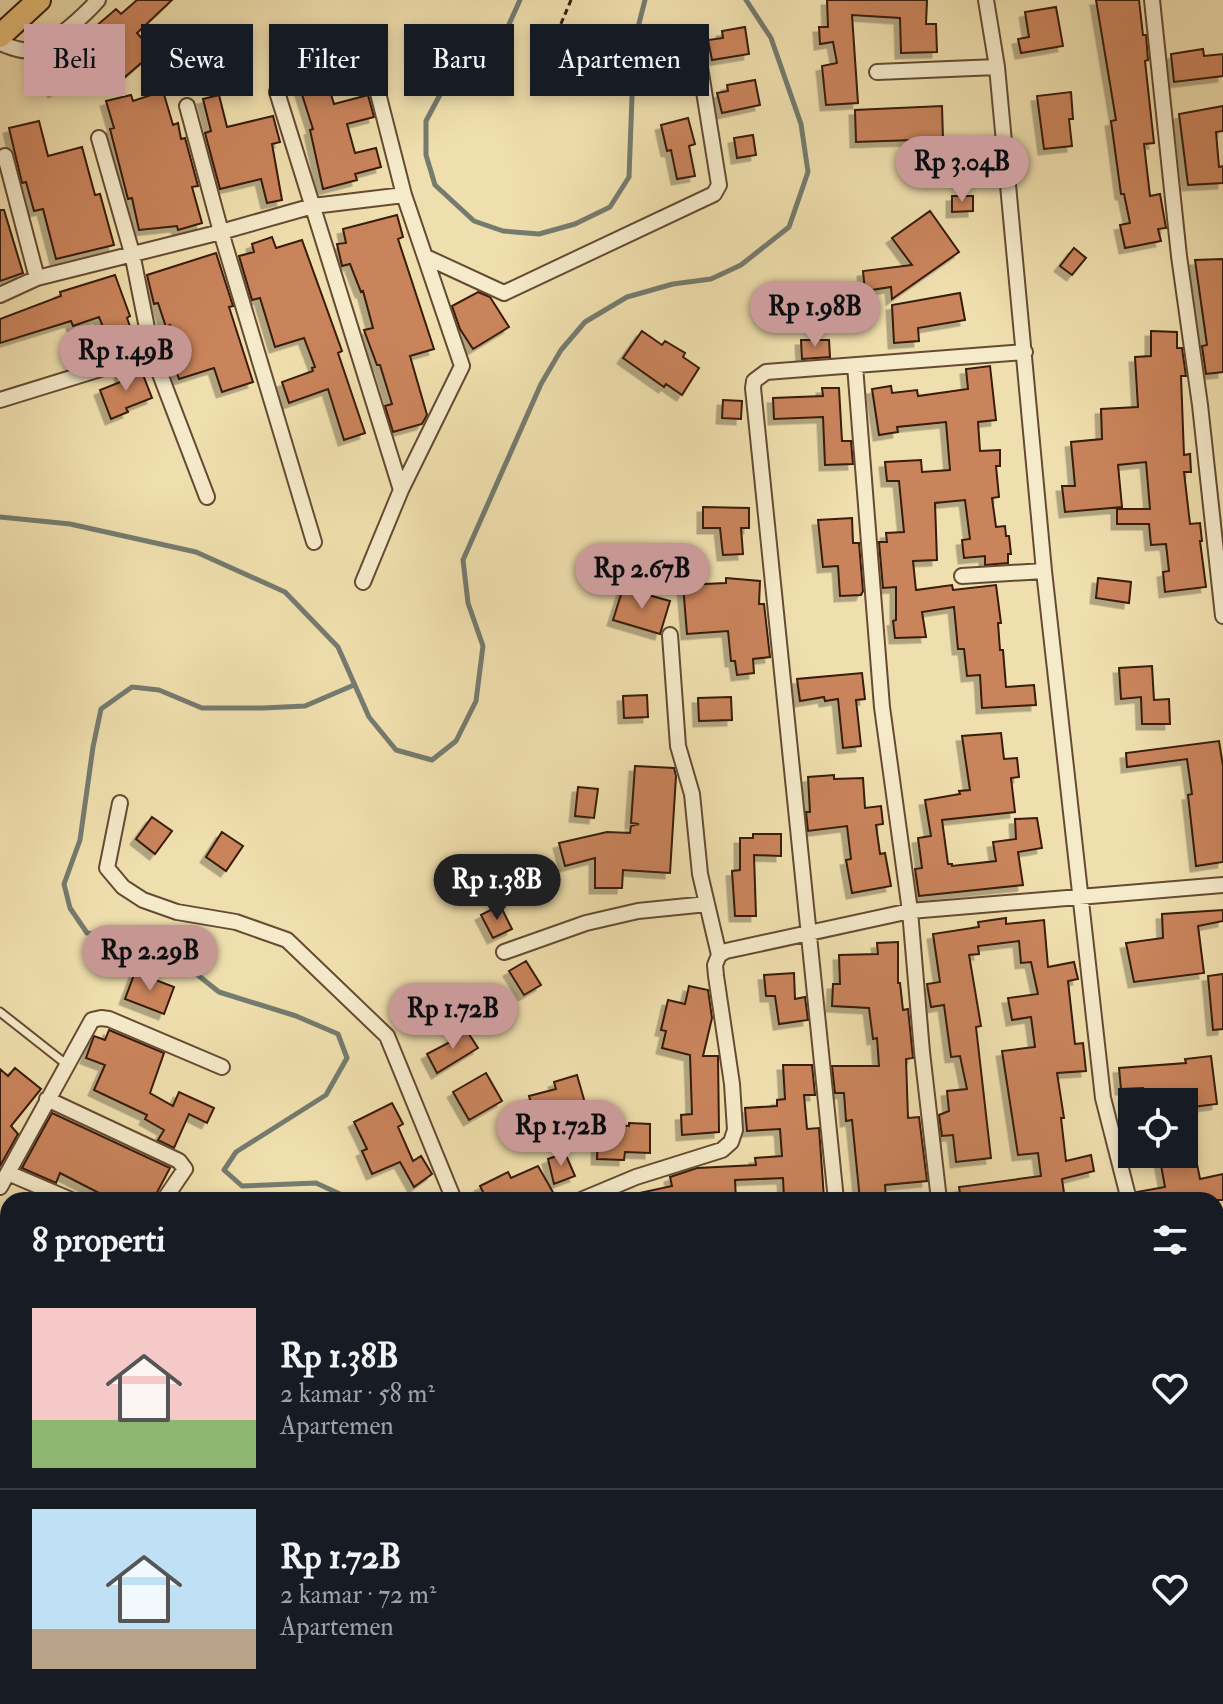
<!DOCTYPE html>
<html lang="id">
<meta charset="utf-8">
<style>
body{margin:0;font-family:"IM FELL Double Pica",serif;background:#20242c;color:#f1f3f6;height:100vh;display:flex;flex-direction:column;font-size:30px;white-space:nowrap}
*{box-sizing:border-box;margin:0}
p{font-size:26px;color:#9ea1a6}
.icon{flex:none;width:44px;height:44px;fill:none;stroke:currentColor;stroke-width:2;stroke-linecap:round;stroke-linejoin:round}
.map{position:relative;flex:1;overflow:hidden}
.sheet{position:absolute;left:0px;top:1192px;width:1224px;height:512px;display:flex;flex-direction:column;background:#171b24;border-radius:24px 24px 0 0;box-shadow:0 4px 12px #0003}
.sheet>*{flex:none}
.hud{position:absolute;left:24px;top:24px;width:800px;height:72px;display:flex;gap:16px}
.buttons{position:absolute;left:1118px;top:1088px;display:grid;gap:16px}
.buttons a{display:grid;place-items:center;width:80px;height:80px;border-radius:0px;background:#171b24;box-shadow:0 4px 12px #0003;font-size:40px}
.price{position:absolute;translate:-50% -68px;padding:0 18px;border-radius:28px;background:#c59692;color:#111;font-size:26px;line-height:52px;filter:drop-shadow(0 2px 4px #0008)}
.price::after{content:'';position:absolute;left:50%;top:48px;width:24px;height:18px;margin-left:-12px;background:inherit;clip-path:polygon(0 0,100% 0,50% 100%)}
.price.selected{background:#222;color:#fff}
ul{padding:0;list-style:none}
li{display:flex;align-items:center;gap:24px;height:200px;padding:0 32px}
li+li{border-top:2px solid #363941}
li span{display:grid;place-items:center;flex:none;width:224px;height:160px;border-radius:0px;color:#555}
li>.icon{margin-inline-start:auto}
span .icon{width:96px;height:96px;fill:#fffc;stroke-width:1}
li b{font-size:34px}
h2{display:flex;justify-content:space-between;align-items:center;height:96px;padding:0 32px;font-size:34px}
.pill{padding:0 28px;border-radius:0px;background:#171b24;box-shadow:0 4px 12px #0003;font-size:28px;line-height:72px}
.pill.selected{background:#c59692;color:#111}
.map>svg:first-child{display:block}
</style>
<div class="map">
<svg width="1223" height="1704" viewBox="0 0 1223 1704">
<defs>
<filter id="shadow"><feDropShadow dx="-5.5" dy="5.5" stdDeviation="0" flood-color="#0004"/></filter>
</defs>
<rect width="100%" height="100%" fill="#f0dfae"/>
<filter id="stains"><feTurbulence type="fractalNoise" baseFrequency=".0025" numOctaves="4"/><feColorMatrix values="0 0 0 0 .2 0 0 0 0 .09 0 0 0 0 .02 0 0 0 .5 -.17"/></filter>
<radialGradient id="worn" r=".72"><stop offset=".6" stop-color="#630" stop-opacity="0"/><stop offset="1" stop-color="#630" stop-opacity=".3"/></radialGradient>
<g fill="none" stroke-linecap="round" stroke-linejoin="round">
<path stroke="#747b6f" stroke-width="5" d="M520,0L506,31L442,91L426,121V155L435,185L474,221L503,231L539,234L575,224L610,207L629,177L634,43L645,0
M0,517L70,524L196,552L285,592L338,647L369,717L396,750L432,760L456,741L476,701L483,646L468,603L463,560L541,384L561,350L585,322L627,297L673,284L711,279L741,265L789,227L808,172L801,124L771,38L746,0
M353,1200L316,1183L242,1186L224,1170L236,1152L326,1095L347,1058L338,1034L296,1016L219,992L175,957L137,941L87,933L70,908L64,884L80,840L93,747L101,709L132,687L159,690L202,708H263L305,706L354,685
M766,1696L770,1704"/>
</g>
<path fill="#ca845b" stroke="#371a08" stroke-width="2" filter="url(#shadow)" d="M137,0H172L137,33L154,52L125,77L88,33L116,9L121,14Z
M827,0H927L926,24H936L937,52L901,53L900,18L852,15L858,103L826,105L822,66L837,63L833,42L820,44L819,27H828Z
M1096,0H1139L1143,35H1146L1148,60L1145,61L1154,143L1144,144L1150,196L1160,194L1166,228L1158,229L1161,241L1125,248L1120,225L1130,223L1124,194H1121L1111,121L1116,120Z
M1056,7L1063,46L1021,53L1018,39L1029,37L1025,12Z
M745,27L749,54L712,60L708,40L723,38L722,31Z
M1203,49L1204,56L1223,54V76L1174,82L1171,54Z
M350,50L354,68L325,75L334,104L368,95L374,117L347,124L355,153L376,148L381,167L355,174L357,180L323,189L310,130L313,129L292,63Z
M48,55L67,84L54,92L35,62Z
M755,80L760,105L722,113L717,93L728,91L727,85Z
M163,91L173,125L178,123L181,139L185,138L198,186L192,187L202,223L178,230L177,226L139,230L132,198L128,199L110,129L114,128L106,101L131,95L133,101Z
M1071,92L1073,119H1069L1072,146L1044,149L1037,96Z
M219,95L227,127L273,116L280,142L272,144L282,200L267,203L261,179L220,189L205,133L211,131L203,99Z
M942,106L943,139L856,142L855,110Z
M1223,106V131L1216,132L1219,167L1223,166V183L1188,185L1179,114Z
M688,118L695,144L689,146L695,176L677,179L671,150L667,151L661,125Z
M39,121L48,156L82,147L95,195L100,194L114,245L56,259L43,209L34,211L26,182L22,183L9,128Z
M753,135L756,155L737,158L734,138Z
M952,196H973V211L952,212Z
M0,210H4L23,273L0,281Z
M930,211L959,252L892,299L891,287L865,291L863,271L912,265L892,238Z
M397,215L403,237L398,239L434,349L410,356L427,415L422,424L393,432L385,406L392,404L380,365H377L364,330L373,328L363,291L361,292L350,264L342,266L337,244L346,243L343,229Z
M272,237L276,248L302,240L342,351L338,353L365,433L344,440L328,389L289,403L282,382L313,371L312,368L315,367L304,338L275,347L260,298L252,300L239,256L254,252L252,244Z
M1074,248L1086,258L1072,275L1060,266Z
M216,253L233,306L229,307L253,382L222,392L214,368L179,379L170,353L178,351L170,325L166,327L158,303L154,304L147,275Z
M1223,259V372L1206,374L1202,346L1207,345L1195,260Z
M115,275L130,316L127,318L136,343L131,345L133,348L114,354L99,317L73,326L71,321L0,343V319L61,296L60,292Z
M478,292L490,297L509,327L473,349L460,329L452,306Z
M960,293L965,320L918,328L919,341L894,343L892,305Z
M642,331L662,345L665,341L685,353L683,357L699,368L682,395L666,384L664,387L623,358Z
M1151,331L1177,332V348H1182L1186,376H1181L1184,455L1190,454L1191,472H1184L1190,524L1200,523L1202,541H1200L1206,587L1165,592L1163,572L1169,571L1166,544L1151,545L1149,524H1117V509H1150L1146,462L1118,465L1122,507L1065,512L1062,486H1075L1071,442L1102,439L1101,409L1138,407L1135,357L1151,356Z
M801,340H829L830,357L802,359Z
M990,366L996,420L978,422L980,451L1000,450V466H996L999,497L992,498L996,527L1005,526L1006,536H1009L1011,554H1008V563L985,565V556L964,558L962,540L970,539L965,500L935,503L937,560L913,561L916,590L952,585L953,590L996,585L1001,623H998L1000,650H1003L1006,687L1034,685L1036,705L982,708L980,675L967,676L964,649H958L954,607L922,612L926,637L895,638L893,621L896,620V587L883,588L879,542H887L886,533L904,532L899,481H887L885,462L921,460L922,472L950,470L946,422L897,427L898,432L879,435L872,389L891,386L892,393L917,390L918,396L968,389L966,369Z
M140,367L152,398L126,408L128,412L111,419L100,390L123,381L120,373Z
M822,388H839L842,441H851L853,464L825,465L823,417L774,419L773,398L823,396Z
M723,400L742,401L741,419L722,418Z
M703,507L749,508V528H741L743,554L723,555L720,528H703Z
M852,518L853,543H859L863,591L861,595L840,596L838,566L823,567L818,520Z
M726,578L760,581L759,604H764L770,657L753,659L754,673L737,675L735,661H731L728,631L687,634L683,585L726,583Z
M1098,578L1131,582L1129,603L1096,598Z
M623,588L670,601L660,634L613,620Z
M1152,666L1154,700L1169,699L1170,724H1142L1141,697L1121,699L1119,668Z
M862,673L865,699L856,700L861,746L843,748L838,699L825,701L824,697L800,701L797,679Z
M647,695L648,717L624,718L623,696Z
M731,697L732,720L699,721L698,698Z
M1001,733L1004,759L1017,758L1019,777L1011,778L1015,812L942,820L948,864H952V866L996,861L993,842L1016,839L1015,819L1037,818L1042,848L1018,852L1023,885L919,896L915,869L922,868L918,838L931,836L925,800L960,794L959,791L970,790L962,736Z
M1219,741L1223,766V862L1196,866L1188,795L1192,794L1187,759L1127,767L1126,753Z
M635,766L674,768L676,776L670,873L623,870L622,888H595V858L565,866L559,843L607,832L630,833L631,826L639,824L631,823Z
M834,775V779L863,778L865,808L881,806L883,824L876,825L880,854L885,853L891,886L852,893L846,860L851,859L847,826L808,831L806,812H810L808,777Z
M578,787L598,789L594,818L575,816Z
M152,817L172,831L155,854L136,839Z
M222,832L243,846L226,871L206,857Z
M753,834H781V856L754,855L756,916H735L732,871L740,870V838H753Z
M500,905L512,929L493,938L481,915Z
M1223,910V921L1198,926L1204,973L1134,982L1126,943L1163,938L1162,914Z
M1006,918V924L1044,920L1048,967L1074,962L1078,979L1068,981L1075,1044L1083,1043L1086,1071L1057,1073L1064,1118H1061L1066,1161L1091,1155L1094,1171L1062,1179L1065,1200H961L959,1187L1041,1176L1038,1153L1018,1155L1002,1051L1035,1047L1031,1017L1012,1020L1008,998L1038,994L1031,962L1021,963L1019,941L978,946L979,954L969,955L981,1026L976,1027L991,1158L956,1162L953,1135L942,1136L939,1115L949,1111L947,1091L967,1089L960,1056L951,1057L944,1005L931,1007L927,984L940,982L933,934L979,927L978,922Z
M898,942V983H900L903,1010L908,1009L913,1058L906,1059L908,1118L919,1117L927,1181L885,1185L886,1200H860L852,1120L846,1121L844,1093H835L832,1066H879L877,1038L873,1039L869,1008L832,1006L833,984H840L839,955L878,954L877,943Z
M526,961L541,985L524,995L509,971Z
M135,972L174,987L164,1014L125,999Z
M794,973L795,999L805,997L808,1020L779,1024L775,996H766L764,975Z
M1223,974V1029L1213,1030L1208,976Z
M689,986L708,990L712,1018L703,1056H718L719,1132L682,1135L681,1115L692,1114L690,1055L662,1048L666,1031L661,1030L668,1000L685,1004Z
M465,1028L478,1048L437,1073L427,1054L456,1039L453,1035Z
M109,1030L164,1053L150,1093L173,1106L179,1092L214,1108L207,1123L189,1114L174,1148L158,1140L164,1130L145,1119L147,1115L94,1090L105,1065L86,1058L94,1036L105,1040Z
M1211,1056L1217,1104L1184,1108V1097L1144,1100L1143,1088L1121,1089L1119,1068L1186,1063L1185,1059Z
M783,1065H812L815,1095H804L807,1129L819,1128L824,1198L784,1199L783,1178L735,1180L736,1200H636L635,1194L672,1186L670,1177L697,1168L756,1165L755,1158L782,1156L780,1129L747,1131L745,1108L777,1106V1100L785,1099Z
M15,1068L41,1089L11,1126L18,1134L0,1166V1069L8,1076Z
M486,1073L502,1101L469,1120L453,1092Z
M577,1075L585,1103L553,1112L556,1122L538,1127L529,1096L556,1089L554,1082Z
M392,1103L403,1124L398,1127L413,1161L421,1156L432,1174L414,1187L400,1162L372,1174L362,1151L367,1149L354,1122Z
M52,1113L170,1168L153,1200H98L101,1194L60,1173L56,1183L22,1168Z
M629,1123L650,1124V1153L625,1152L624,1160L597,1159L598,1124L629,1126Z
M565,1153L575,1176L554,1184L548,1159Z
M1159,1154H1195L1200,1179L1223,1174V1200H1139L1137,1192L1165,1187Z
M538,1166L554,1194L541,1200H487L480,1186L508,1172L511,1178Z"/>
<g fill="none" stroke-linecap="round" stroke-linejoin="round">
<defs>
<path id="lane" d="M0,1012L66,1064"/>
<path id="street" d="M986,0L997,67L1044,571L1103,1098L1129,1200
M1152,0L1179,256L1200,405L1223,616
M0,43C12,48 25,53 38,49C55,42 86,14 98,0
M877,72L997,67
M277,92L401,490
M187,106L221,232L314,542
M99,138L132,253L152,353L207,497
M5,156L37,278
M426,257L504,293L714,194L719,185L697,48
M0,295L37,278L221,232L313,206L404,195
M855,366L882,707L910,911L922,1052L939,1200
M0,400L152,353
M962,576L1044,571
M363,582L401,490L462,366L404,195L369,58
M120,803L107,868L123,887L143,900L177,912L236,922L287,940L387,1036L454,1200
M504,952L586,923L638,911L707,904
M719,955L726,951L910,911L1223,885
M47,1099L179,1161L185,1169L164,1200
M8,1173L71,1200
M0,1187L92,1020L101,1018L109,1019L222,1067
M581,1200L636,1177L722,1150L731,1142L735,1130L732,1084L716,976L715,965L719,955L700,874L692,794L678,746L670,635
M836,1200L753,388L754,381L766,372L1025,352
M0,1272L8,1276
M0,1375L8,1378
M1216,1451L1223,1474
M0,1487L8,1492
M1216,1538L1223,1539
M0,1576L8,1581
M0,1692L19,1704
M1123,1696L1130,1704
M64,1704L69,1696
M181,1704L186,1696
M296,1704L304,1696
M1004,1704L1014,1696"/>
<path id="primary" d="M0,36L39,0"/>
</defs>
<use href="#lane" stroke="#654b32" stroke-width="11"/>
<use href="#street" stroke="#654b32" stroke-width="18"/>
<use href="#primary" stroke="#371a08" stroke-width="26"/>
<path stroke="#371a08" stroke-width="3" stroke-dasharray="6 4" stroke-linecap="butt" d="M557,33L571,0"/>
<use href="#lane" stroke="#f5eaca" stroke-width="7"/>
<use href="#street" stroke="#f5eaca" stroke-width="14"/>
<use href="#primary" stroke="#e8c077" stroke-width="22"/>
</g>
<rect width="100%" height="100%" filter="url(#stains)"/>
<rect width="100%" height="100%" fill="url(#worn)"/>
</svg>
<div class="buttons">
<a><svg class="icon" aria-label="locate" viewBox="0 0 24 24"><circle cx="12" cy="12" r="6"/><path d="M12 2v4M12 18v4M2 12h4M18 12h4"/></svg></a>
</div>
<b class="price" style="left:962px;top:204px">Rp 3.04B</b>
<b class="price" style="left:815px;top:349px">Rp 1.98B</b>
<b class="price" style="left:126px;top:393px">Rp 1.49B</b>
<b class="price" style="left:642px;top:611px">Rp 2.67B</b>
<b class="price selected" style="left:497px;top:922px">Rp 1.38B</b>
<b class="price" style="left:150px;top:993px">Rp 2.29B</b>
<b class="price" style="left:453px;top:1051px">Rp 1.72B</b>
<b class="price" style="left:561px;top:1168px">Rp 1.72B</b>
<div class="hud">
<a class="pill selected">Beli</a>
<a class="pill">Sewa</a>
<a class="pill">Filter</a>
<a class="pill">Baru</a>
<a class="pill">Apartemen</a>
</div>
<section class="sheet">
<h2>8 properti<svg class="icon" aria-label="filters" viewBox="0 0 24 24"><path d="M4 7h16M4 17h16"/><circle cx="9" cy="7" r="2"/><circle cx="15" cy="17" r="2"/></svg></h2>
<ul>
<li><span style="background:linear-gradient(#f6c9c9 70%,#8fb573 0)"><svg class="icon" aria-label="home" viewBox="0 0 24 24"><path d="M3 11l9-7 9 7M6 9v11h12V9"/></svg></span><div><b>Rp 1.38B</b><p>2 kamar · 58 m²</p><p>Apartemen</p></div><svg class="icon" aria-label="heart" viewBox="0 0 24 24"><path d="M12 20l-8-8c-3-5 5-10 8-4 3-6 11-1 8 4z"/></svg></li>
<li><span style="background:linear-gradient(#bfe0f5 75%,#b9a48a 0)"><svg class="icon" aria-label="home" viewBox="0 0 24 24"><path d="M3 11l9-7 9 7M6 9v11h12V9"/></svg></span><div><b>Rp 1.72B</b><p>2 kamar · 72 m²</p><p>Apartemen</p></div><svg class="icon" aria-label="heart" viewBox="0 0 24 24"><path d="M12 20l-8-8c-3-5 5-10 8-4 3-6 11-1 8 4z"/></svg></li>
</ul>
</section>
</div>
